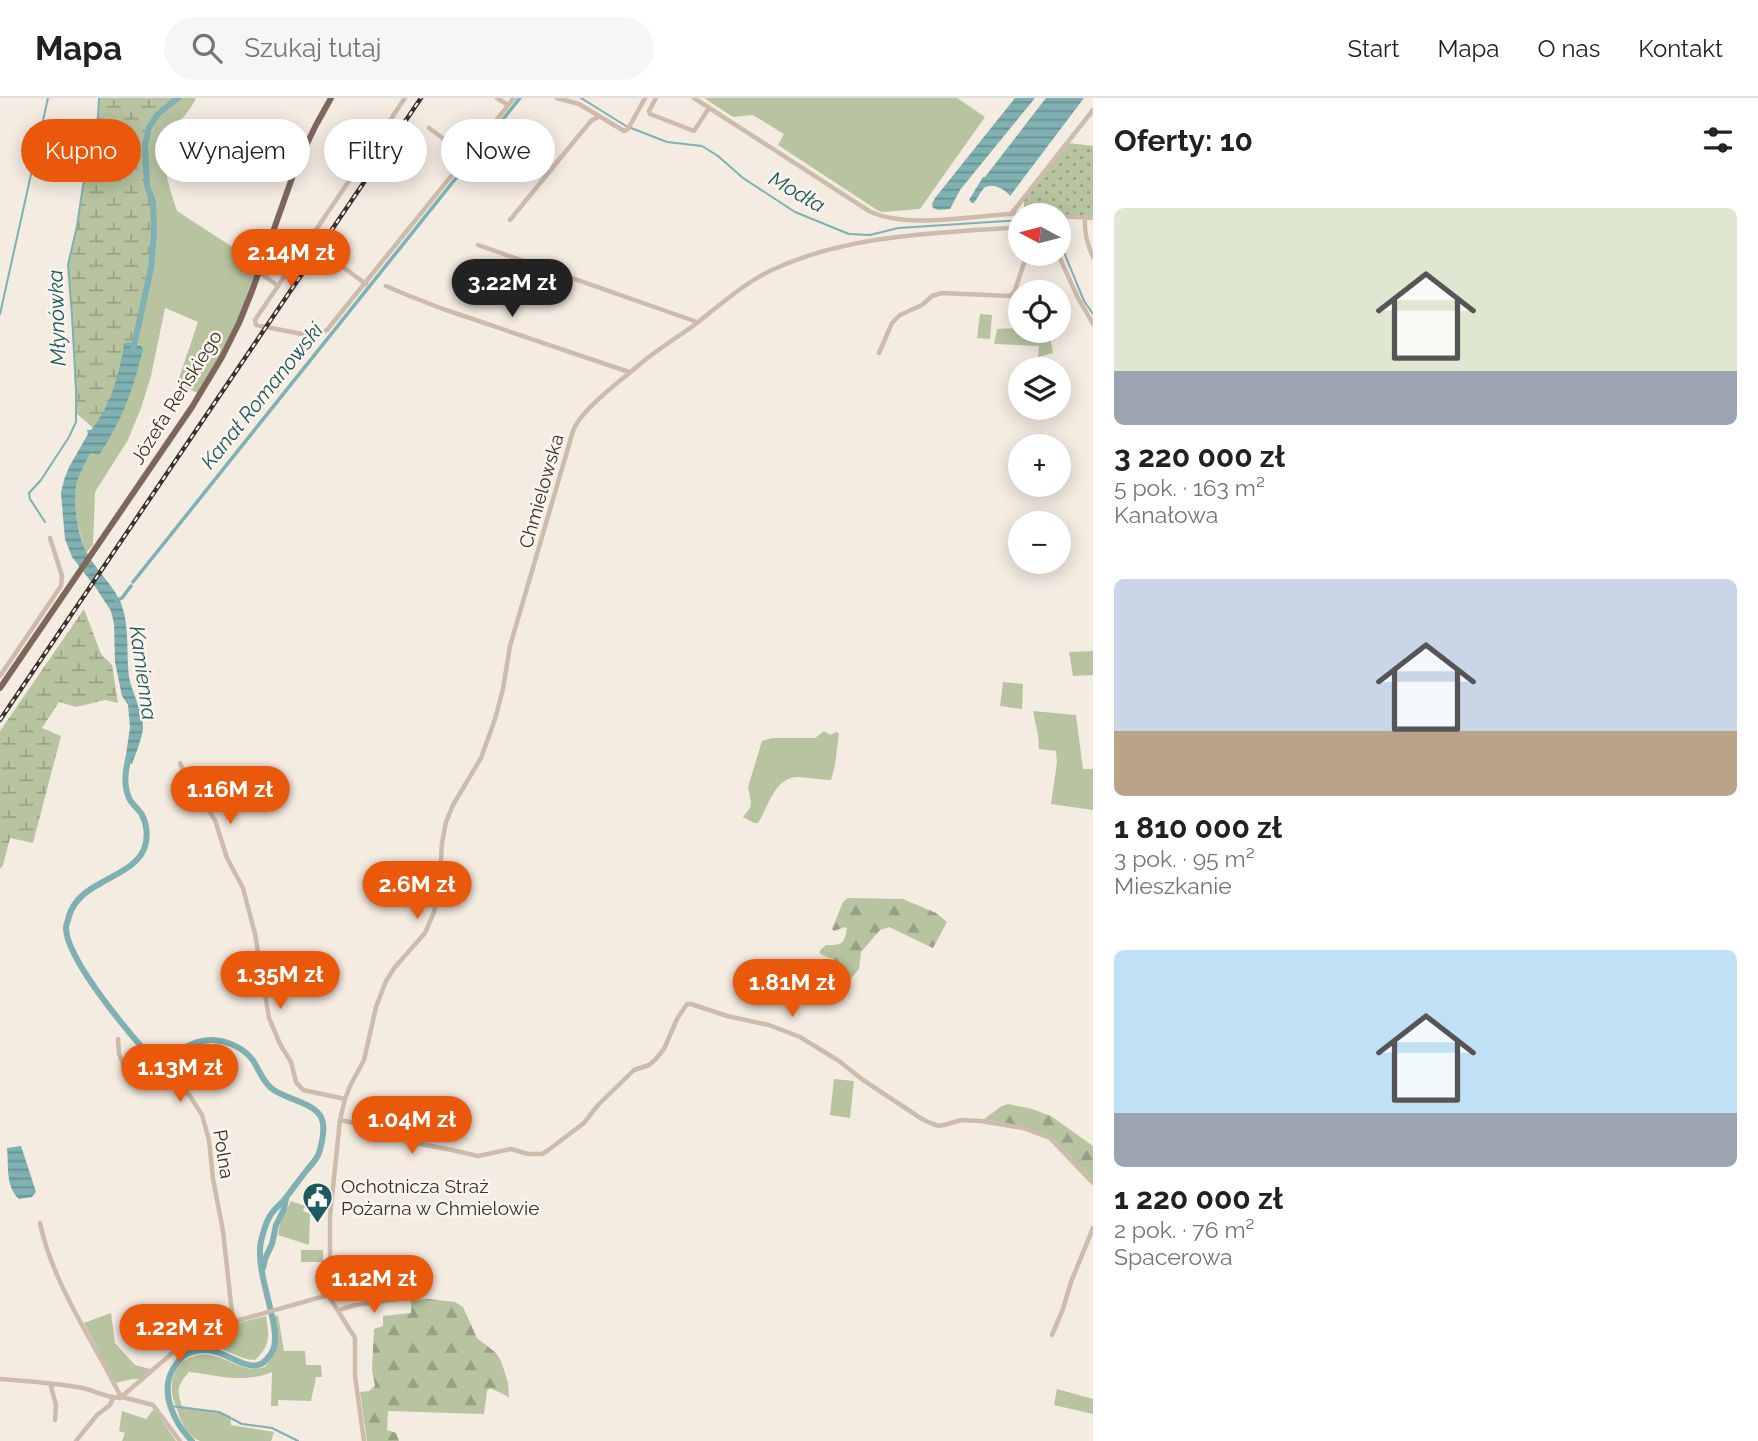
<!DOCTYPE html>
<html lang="pl">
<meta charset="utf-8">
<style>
body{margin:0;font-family:Raleway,sans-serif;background:#f6f6f6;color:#202124;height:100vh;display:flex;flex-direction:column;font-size:26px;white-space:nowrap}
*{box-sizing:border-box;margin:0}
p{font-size:23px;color:#757577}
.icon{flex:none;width:38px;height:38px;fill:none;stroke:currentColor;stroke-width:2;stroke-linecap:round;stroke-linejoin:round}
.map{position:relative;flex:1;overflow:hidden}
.panel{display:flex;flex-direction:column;background:#fff;width:665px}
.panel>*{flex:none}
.hud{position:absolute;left:21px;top:21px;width:665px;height:63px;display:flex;gap:14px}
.needle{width:46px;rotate:277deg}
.buttons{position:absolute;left:1008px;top:105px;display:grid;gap:14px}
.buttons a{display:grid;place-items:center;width:63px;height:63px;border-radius:50%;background:#fff;box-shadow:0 4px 18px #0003;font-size:35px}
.price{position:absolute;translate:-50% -60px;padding:0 16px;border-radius:24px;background:#ea580c;color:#fff;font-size:23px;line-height:46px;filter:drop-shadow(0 2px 4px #0008)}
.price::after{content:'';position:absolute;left:50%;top:42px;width:21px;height:16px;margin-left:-10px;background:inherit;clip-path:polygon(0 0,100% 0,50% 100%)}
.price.on{background:#222;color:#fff}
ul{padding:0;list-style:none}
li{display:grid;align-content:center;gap:14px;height:371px;padding:0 21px}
li span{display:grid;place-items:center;height:217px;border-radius:10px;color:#555}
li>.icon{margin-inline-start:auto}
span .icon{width:126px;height:126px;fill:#fffc;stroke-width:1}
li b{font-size:30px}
h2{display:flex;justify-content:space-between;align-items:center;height:84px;padding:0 21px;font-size:30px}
.chip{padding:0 24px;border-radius:32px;background:#fff;box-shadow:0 4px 18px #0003;font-size:24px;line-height:63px}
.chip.on{background:#ea580c;color:#fff}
header{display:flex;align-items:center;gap:42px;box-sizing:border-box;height:98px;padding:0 35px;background:#fff;border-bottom:2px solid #e0e0e0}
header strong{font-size:33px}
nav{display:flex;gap:38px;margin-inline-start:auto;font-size:24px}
.search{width:490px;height:63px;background:#f6f6f6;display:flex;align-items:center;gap:18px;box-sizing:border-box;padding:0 24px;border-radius:38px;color:#757577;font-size:26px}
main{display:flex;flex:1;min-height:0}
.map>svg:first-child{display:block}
</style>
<header>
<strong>Mapa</strong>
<div class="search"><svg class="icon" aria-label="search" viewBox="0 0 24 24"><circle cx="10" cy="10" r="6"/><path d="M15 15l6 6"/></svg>Szukaj tutaj</div>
<nav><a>Start</a><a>Mapa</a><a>O nas</a><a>Kontakt</a></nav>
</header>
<main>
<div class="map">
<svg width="1093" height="1343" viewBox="0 0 1093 1343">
<defs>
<pattern id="forest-firs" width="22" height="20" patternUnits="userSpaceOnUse" patternTransform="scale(1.75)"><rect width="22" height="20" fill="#b8c4a0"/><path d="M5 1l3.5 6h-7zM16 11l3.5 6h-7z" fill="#97a083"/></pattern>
<pattern id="wetland-marsh" width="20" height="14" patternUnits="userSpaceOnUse" patternTransform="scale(1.75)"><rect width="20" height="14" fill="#b8c4a0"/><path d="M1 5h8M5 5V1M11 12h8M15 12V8" fill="none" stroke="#97a083"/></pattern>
<pattern id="park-dots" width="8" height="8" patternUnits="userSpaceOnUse" patternTransform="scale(1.75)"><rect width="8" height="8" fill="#b8c4a0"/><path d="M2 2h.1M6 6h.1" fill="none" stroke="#97a083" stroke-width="1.8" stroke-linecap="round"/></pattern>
<pattern id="water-rules" width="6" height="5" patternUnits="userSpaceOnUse" patternTransform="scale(1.75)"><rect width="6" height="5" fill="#7fb0b2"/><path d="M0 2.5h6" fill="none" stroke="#699091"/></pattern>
</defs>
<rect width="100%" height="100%" fill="#f4ebe1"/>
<path fill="#b8c4a0" d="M178,0H196C191,12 181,21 173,32C156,57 169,87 177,113L257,165L259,174L245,211L200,296L177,286L198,224L165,210L151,278L141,310L128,342L95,394L93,447L86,455C79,434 72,408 76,387C79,375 85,365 91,355L140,247L135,244L151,170L153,104L147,88L145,47L149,29L158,16Z
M704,0H957L985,19L920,111L882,114L877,112L778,47L784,36L753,17L733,19Z
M980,216L992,217L990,241L977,240Z
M1020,230V233H1049L1053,255L1038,259L1039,248L994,246L997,231Z
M1093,553V577L1073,578L1069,554Z
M1003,584L1023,586L1022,611L1000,608Z
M1033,613L1076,617L1083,671H1093V712L1051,706L1057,664L1056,653L1039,651L1038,637Z
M824,633L830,637L836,634L839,635L835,667L831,682C820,682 808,679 797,679C774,680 768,710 758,725H754L743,719L750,710L751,704L748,689L762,643L772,640H815Z
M834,981L854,983L850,1020L830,1017Z
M291,1103L305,1108L303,1113L310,1116L309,1147L278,1137L280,1125Z
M301,1152H323V1164H301Z
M111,1215L115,1245L135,1267L150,1271L140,1281H133L115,1285L84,1225Z
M278,1217L284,1253H305L306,1267H321L322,1279H316L311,1303L278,1302V1308H271L272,1274C245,1286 217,1277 189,1274C178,1287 176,1291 182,1308L223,1315L230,1318L231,1327L274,1334L271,1343H200C189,1339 181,1325 178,1314C176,1307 172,1300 172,1293C170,1271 186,1255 208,1257C230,1259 241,1276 265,1269C279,1250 278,1241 274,1218Z
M266,1218C269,1238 271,1247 255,1262C239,1262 226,1250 210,1248C202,1247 195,1250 187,1247C212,1231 239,1225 266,1218Z
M1057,1291L1093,1301V1316L1054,1307Z
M154,1311L176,1343H122L125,1335L119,1333L122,1313L146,1321Z"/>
<path fill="url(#forest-firs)" d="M848,800L903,801L936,815L947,824L933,850L889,829L880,832L861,854L859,871L850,882L837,878L833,861L822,857L819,854L826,847C842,847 844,847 847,830L845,829L834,833L832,831L843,804Z
M1008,1006L1032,1011L1051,1018L1093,1048V1082L1052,1039L1021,1028L984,1021L1002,1008Z
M429,1201L455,1204L463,1209L477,1240L496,1255L501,1263L508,1285L509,1299L490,1290L487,1293L484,1316L388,1313L387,1332L396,1335L399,1343H367L360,1294L369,1293L375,1288L372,1272L374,1231L383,1228V1218L411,1215V1202Z"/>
<path fill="url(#wetland-marsh)" d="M99,0H178L157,16L149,29L145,47L147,88L153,104L154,135L151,170L126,287L100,336L76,315L72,218L68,167L77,128L83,88L98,18Z
M84,511L101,556L112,567L118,605L105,602L76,609L59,604L42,630L61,638L33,745L10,740L3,767L0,771V633Z"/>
<path fill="url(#park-dots)" d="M1068,45L1093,48V120L1024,116V101Z"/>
<path fill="url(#water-rules)" d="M1015,0H1035L960,92L950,111L938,112L933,110L932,106L935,100Z
M1046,0H1084L1010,98C1005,91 992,84 984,90C981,93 977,101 974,105H972L969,102L983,79H985Z
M127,244L140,247L143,251C133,292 123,321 99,357L91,355C85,365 80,374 77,384C72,403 78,441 88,457C98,474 113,487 121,505C130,529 126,555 129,579C132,595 144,616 143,631C141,643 136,655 132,666L125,664L130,629L128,607L122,598L115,564L114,526L111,513L96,490L72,459L65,441L61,395L64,382L69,369L88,336L87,332H91C111,308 118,279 124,248L122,247Z
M21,1048L36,1094L32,1099L19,1101C5,1088 9,1068 7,1050Z"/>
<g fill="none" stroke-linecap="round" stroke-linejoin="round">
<path stroke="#7fb0b2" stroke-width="2" d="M581,0L626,28
M631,30L667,44L702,48L718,58L743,80L795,114L849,136L870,137L898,130L1020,122
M1059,142L1084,203L1093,216
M0,216L48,0
M45,424L30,401L29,395L41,382L69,339L76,324V291L72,218L68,167L77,128L83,88L98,18L99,0
M170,1308L219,1314L242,1326L272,1330L298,1343"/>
<path stroke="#7fb0b2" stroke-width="3.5" d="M133,484L520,0
M116,503L122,500L131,488"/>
<path stroke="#7fb0b2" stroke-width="6" d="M133,252L151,170L154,135L153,104L147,88L145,47L149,29L158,16L178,0
M129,659C125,672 123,686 129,700C132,707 139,711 142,717C147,726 148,739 145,748C140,767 116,776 101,785C86,793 74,802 69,818C69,819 66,828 66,829C65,859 125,930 146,954C151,954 157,956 162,956C180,955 194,941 213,942C228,943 245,950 254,964C260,974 262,982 271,990C284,1001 313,1004 321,1019C326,1029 322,1045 319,1055C317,1061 311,1067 307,1072C299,1082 292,1092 284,1102C280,1107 273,1112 270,1118C266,1124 263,1135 261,1143C254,1175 283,1231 273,1252C270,1258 264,1266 258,1267C238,1272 217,1241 187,1256C181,1259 176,1266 173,1271C159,1295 175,1326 192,1343
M263,1170L265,1161L272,1146L276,1127L284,1111L286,1101"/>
<path stroke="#cdbbac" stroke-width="4.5" d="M497,0L508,7
M557,0L579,6L624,33L628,31L645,0
M656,0L649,13L650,16L694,33L709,10
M694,0L869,113C905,131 970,118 1011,116C1024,115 1036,116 1049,117
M429,30L468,59
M1012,115L1093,12
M1059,118L1093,120
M1085,120C1084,134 1087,146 1093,159
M510,122L580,36L592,22L599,19
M478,147L697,224
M1058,156L1078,200L1093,226
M328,158L366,186
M259,174L278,188L255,222L256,227L307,237L318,236L327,232L514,0
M278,188L405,0
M386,188L407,197L443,211L629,274
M879,255L892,225L900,217L922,207L932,198L942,195L1009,198L1014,195L1027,156
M0,578L61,488L62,478L50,440
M180,665L188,682L215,722L227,760L243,790L255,836L269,920L280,946L291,964L296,984L303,992L345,1001
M118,941L119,956L124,967L129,971L157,976L173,982L190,998L202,1017L209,1042L213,1081L223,1133L233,1224
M340,1022C348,1024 356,1026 364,1025C371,1023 368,1022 374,1019C383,1013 398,1011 406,1019L405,1037L410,1044L452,1052L478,1058L511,1051L528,1056H542L547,1053L584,1025L598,1007L634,972L649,967L655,962L664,951L677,921L687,906H691L727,918L769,927L800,939L839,963L863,982L922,1021L933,1026L939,1028L948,1026L961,1022L981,1023L1023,1030L1050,1040L1093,1085
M40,1125C52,1184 93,1243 120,1297L122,1299L153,1307L180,1343
M328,1197L330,1192V1118L340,1022L345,1001L350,988L364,962L376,909L386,883L395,869L425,835L434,814L439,792L442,745L446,724L453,707L481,660L495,621L503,591L510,548L573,333C581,311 622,282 640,266C658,251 678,239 697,225C720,207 743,186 770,173C847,136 937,135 1020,129
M328,1197L355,1240V1278L364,1343
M339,1212L355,1207L405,1200
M1052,1237L1063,1211L1071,1184L1093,1130
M0,1281C28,1283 55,1285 83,1290C95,1293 107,1300 120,1300L184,1245L203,1234L233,1224L328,1197
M50,1285L56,1307L55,1322
M76,1343L97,1317L110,1307L113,1300"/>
<path stroke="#7d675c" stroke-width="6" d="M0,590L192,309L222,259L239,225L252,193L297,66L316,27L331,0"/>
<defs>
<path id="rail" d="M0,622L421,0"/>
</defs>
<use href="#rail" stroke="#3b302b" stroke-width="4.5"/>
<use href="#rail" stroke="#fbf5ee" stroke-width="2" stroke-dasharray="5" stroke-linecap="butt"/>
</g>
<defs>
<symbol id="civic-pin" viewBox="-11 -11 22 30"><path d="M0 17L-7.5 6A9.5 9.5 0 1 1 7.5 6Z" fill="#1f5a5e" stroke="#fbf5ee"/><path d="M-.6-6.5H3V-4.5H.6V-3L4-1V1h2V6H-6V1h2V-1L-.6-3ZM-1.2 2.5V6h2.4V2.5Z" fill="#fff"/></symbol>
</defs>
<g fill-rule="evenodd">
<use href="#civic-pin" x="300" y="1082" width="35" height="47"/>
</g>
<g text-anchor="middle" stroke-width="5" stroke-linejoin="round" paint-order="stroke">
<g font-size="19" fill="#3b302b" stroke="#fbf5ee">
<text transform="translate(176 299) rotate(-58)" y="7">Józefa Reńskiego</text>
<text transform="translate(541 393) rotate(-74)" y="7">Chmielowska</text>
<text transform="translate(224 1056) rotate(81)" y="7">Polna</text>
</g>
<g font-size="19" fill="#3b302b" stroke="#fbf5ee" text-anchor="start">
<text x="341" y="1095">Ochotnicza Straż<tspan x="341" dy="22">Pożarna w Chmielowie</tspan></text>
</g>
<g font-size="21" font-style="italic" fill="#1f5a5e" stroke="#fbf5ee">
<text transform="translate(797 94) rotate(30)" y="7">Modła</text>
<text transform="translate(57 220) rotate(-92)" y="7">Młynówka</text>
<text transform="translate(262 298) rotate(-51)" y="7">Kanał Romanowski</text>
<text transform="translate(143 575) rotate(82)" y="7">Kamienna</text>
</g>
</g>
</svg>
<div class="buttons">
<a><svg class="needle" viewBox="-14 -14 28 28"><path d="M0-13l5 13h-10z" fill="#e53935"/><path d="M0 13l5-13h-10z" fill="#757577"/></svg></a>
<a><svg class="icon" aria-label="locate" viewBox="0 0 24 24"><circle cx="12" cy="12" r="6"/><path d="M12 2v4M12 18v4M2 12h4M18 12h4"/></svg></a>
<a><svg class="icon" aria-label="layers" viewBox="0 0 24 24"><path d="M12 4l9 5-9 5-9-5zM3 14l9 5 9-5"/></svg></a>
<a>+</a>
<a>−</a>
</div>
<b class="price" style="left:291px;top:191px">2.14M zł</b>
<b class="price on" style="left:512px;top:221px">3.22M zł</b>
<b class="price" style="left:230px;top:728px">1.16M zł</b>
<b class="price" style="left:417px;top:823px">2.6M zł</b>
<b class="price" style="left:280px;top:913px">1.35M zł</b>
<b class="price" style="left:792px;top:921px">1.81M zł</b>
<b class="price" style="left:180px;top:1006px">1.13M zł</b>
<b class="price" style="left:412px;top:1058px">1.04M zł</b>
<b class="price" style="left:374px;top:1217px">1.12M zł</b>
<b class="price" style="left:179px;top:1266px">1.22M zł</b>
<div class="hud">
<a class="chip on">Kupno</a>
<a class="chip">Wynajem</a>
<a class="chip">Filtry</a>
<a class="chip">Nowe</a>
</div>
</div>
<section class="panel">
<h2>Oferty: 10<svg class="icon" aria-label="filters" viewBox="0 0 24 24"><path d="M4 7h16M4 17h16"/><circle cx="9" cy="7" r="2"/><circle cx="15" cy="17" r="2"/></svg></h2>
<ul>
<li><span style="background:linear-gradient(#dfe7d0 75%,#9aa5b1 0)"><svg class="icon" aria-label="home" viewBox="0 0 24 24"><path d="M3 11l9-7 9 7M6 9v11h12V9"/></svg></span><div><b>3 220 000 zł</b><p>5 pok. · 163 m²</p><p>Kanałowa</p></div></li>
<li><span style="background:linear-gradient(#c9d6e8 70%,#b9a48a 0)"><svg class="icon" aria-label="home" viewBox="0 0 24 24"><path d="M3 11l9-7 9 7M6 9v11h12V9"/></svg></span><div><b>1 810 000 zł</b><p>3 pok. · 95 m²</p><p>Mieszkanie</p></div></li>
<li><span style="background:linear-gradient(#bfe0f5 75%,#9aa5b1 0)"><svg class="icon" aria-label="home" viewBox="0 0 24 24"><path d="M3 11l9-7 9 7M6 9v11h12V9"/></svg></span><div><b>1 220 000 zł</b><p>2 pok. · 76 m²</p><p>Spacerowa</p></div></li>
</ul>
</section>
</main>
